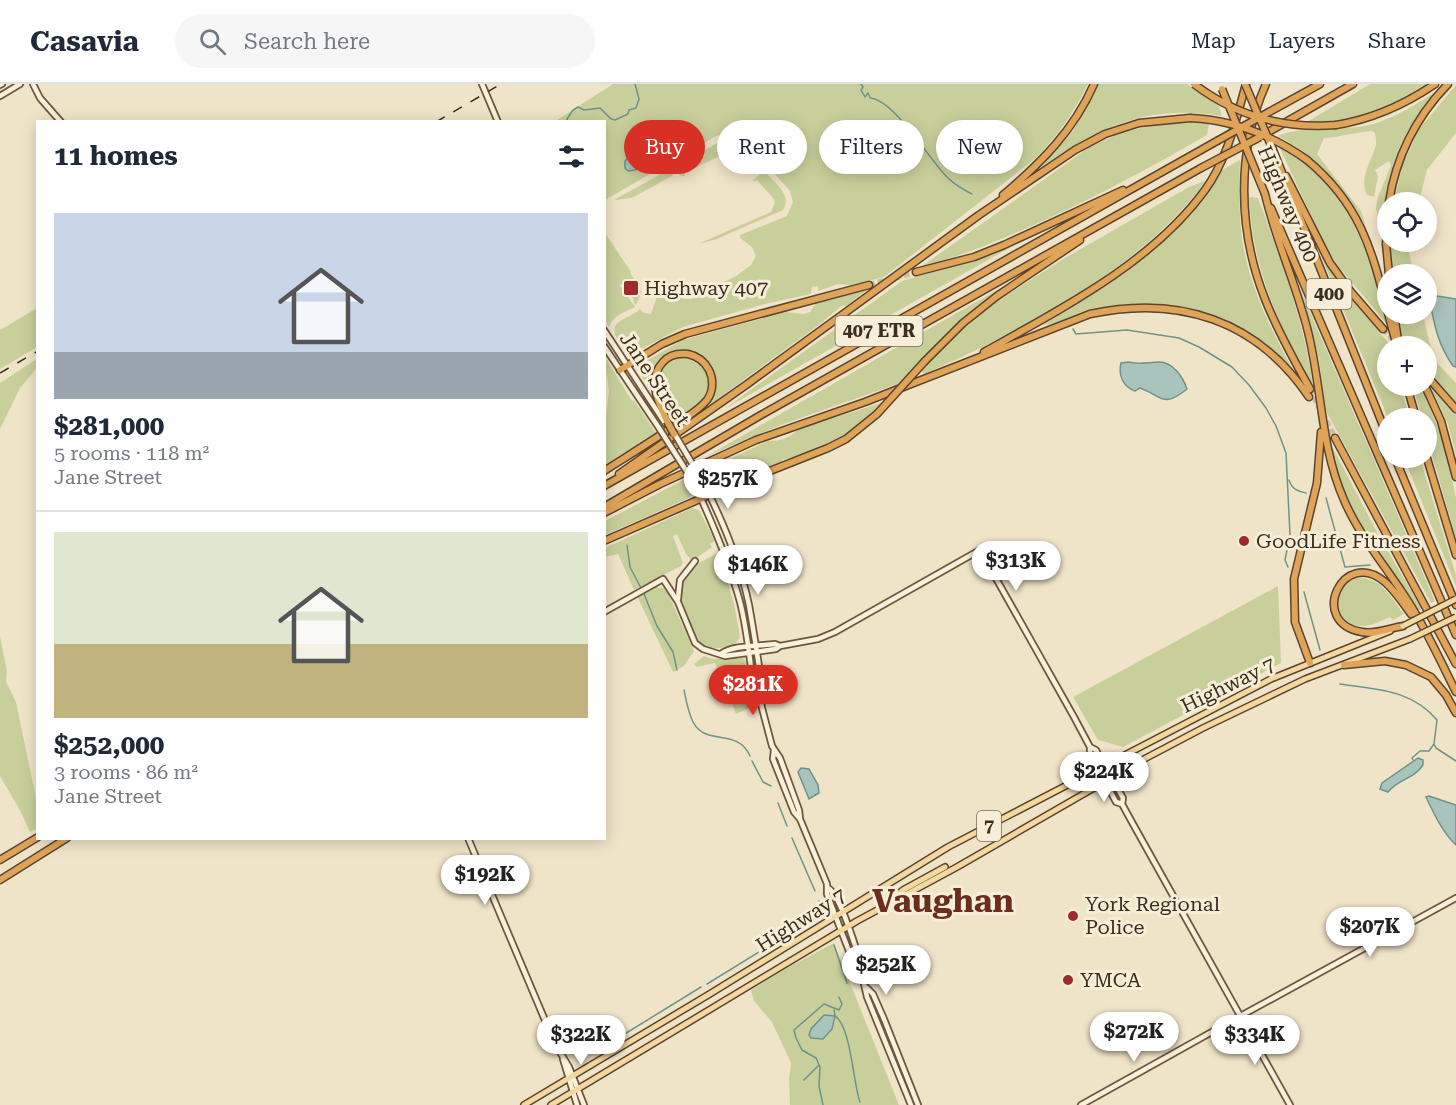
<!DOCTYPE html>
<meta charset="utf-8">
<style>
body{margin:0;font-family:"Roboto Serif",serif;background:#f6f6f7;color:#1f2937;height:100vh;display:flex;flex-direction:column;font-size:22px;white-space:nowrap}
*{box-sizing:border-box;margin:0}
p{font-size:20px;color:#747a83}
.icon{flex:none;width:33px;height:33px;fill:none;stroke:currentColor;stroke-width:2;stroke-linecap:round;stroke-linejoin:round}
.map{position:relative;flex:1;overflow:hidden}
.sheet{position:absolute;left:36px;top:36px;width:570px;height:720px;display:flex;flex-direction:column;background:#fff;border-radius:0px;box-shadow:0 3px 15px #0003}
.sheet>*{flex:none}
.banner{position:absolute;left:624px;top:36px;width:570px;height:54px;display:flex;gap:12px}
.tools{position:absolute;left:1377px;top:108px;display:grid;gap:12px}
.tools a{display:grid;place-items:center;width:60px;height:60px;border-radius:50%;background:#fff;box-shadow:0 3px 15px #0003;font-size:30px}
.price{position:absolute;translate:-50% -51px;padding:0 14px;border-radius:21px;background:#fff;color:#222;font-size:20px;line-height:39px;filter:drop-shadow(0 2px 3px #0008)}
.price::after{content:'';position:absolute;left:50%;top:36px;width:18px;height:14px;margin-left:-9px;background:inherit;clip-path:polygon(0 0,100% 0,50% 100%)}
.price.selected{background:#d93025;color:#fff}
ul{padding:0;list-style:none}
li{display:grid;align-content:center;gap:12px;height:318px;padding:0 18px}
li+li{border-top:2px solid #e0e1e3}
li span{display:grid;place-items:center;height:186px;border-radius:0px;color:#555}
li>.icon{margin-inline-start:auto}
span .icon{width:108px;height:108px;fill:#fffc;stroke-width:1}
li b{font-size:26px}
h2{display:flex;justify-content:space-between;align-items:center;height:72px;padding:0 18px;font-size:26px}
.chip{padding:0 21px;border-radius:27px;background:#fff;box-shadow:0 3px 15px #0003;font-size:21px;line-height:54px}
.chip.selected{background:#d93025;color:#fff}
header{display:flex;align-items:center;gap:36px;box-sizing:border-box;height:84px;padding:0 30px;background:#fff;border-bottom:2px solid #e0e1e3}
header strong{font-size:28px}
nav{display:flex;gap:33px;margin-inline-start:auto;font-size:21px}
.search{width:420px;height:54px;background:#f6f6f7;display:flex;align-items:center;gap:15px;box-sizing:border-box;padding:0 21px;border-radius:33px;color:#747a83;font-size:22px}
.map>svg:first-child{display:block}
</style>
<header>
<strong>Casavia</strong>
<div class="search"><svg class="icon" aria-label="search" viewBox="0 0 24 24"><circle cx="10" cy="10" r="6"/><path d="M15 15l6 6"/></svg>Search here</div>
<nav><a>Map</a><a>Layers</a><a>Share</a></nav>
</header>
<div class="map">
<svg width="1456" height="1021" viewBox="0 0 1456 1021">
<rect width="100%" height="100%" fill="#f0e4c8"/>
<path fill="#c9cf9b" d="M613,0H1088C1073,30 1059,50 1036,74L884,193L850,201L838,200L818,207V202L812,203L811,210L765,220L683,243L632,270L629,268L633,265H628L621,257L619,258C605,236 627,237 640,225L644,229L651,230L659,207L684,215H691L736,192L751,181L756,172L752,163L740,154V151L787,132L793,118L790,107L748,60L741,53L733,50L716,52L605,116L604,38H554Z
M1098,0H1187L1219,22L1222,32C1146,20 1101,42 1040,84L1073,47Z
M1370,0H1429C1387,26 1357,37 1307,38Z
M1456,1V49L1427,86L1419,118H1394L1402,82L1419,45Z
M1435,8C1428,22 1416,33 1408,46C1392,75 1385,108 1382,140L1379,141L1376,123L1378,113L1391,81L1389,77L1375,86L1378,92L1374,113L1367,111C1359,95 1370,80 1375,64C1377,60 1376,54 1375,49L1372,47C1356,48 1341,53 1324,54L1317,70L1361,127L1366,142C1343,101 1318,75 1278,52C1302,42 1332,46 1358,43C1385,40 1412,23 1435,8Z
M1190,38L1209,40L1207,51C1115,104 1021,153 918,185L1091,62C1127,45 1151,40 1190,38Z
M721,57L735,58L752,75L753,78L744,86L742,85L744,83L734,71L726,69L685,89V92L679,91L685,77Z
M1278,60C1333,96 1358,135 1376,199C1379,212 1384,226 1386,239L1339,183L1326,164Z
M1240,76C1239,99 1239,123 1241,146C1246,195 1268,240 1291,282H1289C1238,224 1164,211 1091,225C1075,229 1059,240 1043,241L1108,201L1143,175L1192,130L1222,86Z
M677,81L678,82L672,92L632,114L614,116Z
M764,87C774,98 793,111 783,126L717,155L698,160L771,128L775,118L773,114L757,96L754,98L753,96Z
M1205,97C1147,181 1017,250 924,290L921,286L955,252L990,222L1065,174L1189,103Z
M1251,113L1258,114C1281,175 1303,235 1313,300C1307,294 1302,281 1297,273C1270,222 1252,172 1249,114Z
M605,149L631,188L630,189C639,203 646,204 635,222C634,214 628,202 619,200L635,223C624,229 613,231 609,243L605,236Z
M1390,158H1410L1408,164L1414,190H1393Z
M1015,161L995,172L724,325L902,197L988,172Z
M1318,165L1345,207L1391,262H1388V302H1401L1409,334H1388Z
M870,204L846,222L844,221L840,223L820,240L704,325C728,300 708,256 673,269C667,272 661,274 657,280C651,288 653,298 651,306L635,283L683,256L786,228L804,230L810,228L816,219Z
M997,206L998,209L949,247L903,298L781,341L707,372Z
M1301,207L1435,517L1431,519L1326,327L1319,275Z
M37,224V263L0,285V246Z
M1399,230H1423L1433,275L1456,299V321L1427,286L1426,262H1406L1403,260Z
M604,271L632,317L634,316L656,349L605,383V342L609,307Z
M680,274C701,274 716,294 703,314C696,324 683,332 673,339C661,317 643,284 680,274Z
M35,276L37,278V284L20,304L0,345V299Z
M1428,297L1456,329V371L1448,340Z
M1413,302H1421L1444,359L1456,414V455L1427,353L1426,334H1422Z
M884,318L874,329L846,350L803,371L782,376V379C772,383 719,405 713,403C708,400 705,391 703,387L768,357C782,357 789,354 799,345Z
M1333,364L1380,454L1422,525L1417,527C1393,490 1332,407 1333,364Z
M1404,374H1420L1456,491V502Z
M685,395L692,407L689,414L605,451V437Z
M692,424L699,426L715,457L710,460L712,463L692,477L686,470L677,450L673,452L683,479L681,482L634,506L618,470L605,473V464Z
M719,468L734,520L740,553L734,562C725,563 715,566 706,563C692,557 675,509 682,495C689,481 708,475 719,468Z
M1358,494C1382,493 1390,513 1404,530L1393,536L1390,533C1381,537 1372,542 1362,542C1341,543 1329,515 1345,500C1348,497 1354,496 1358,494Z
M1278,502L1281,579L1123,663L1098,656L1073,613Z
M655,503L663,504L668,509L694,567L684,582L673,588L637,512Z
M0,553L7,587L6,598L16,618L37,719V744L30,748L21,728L0,692Z
M739,571L745,576L754,622L736,630L715,579L696,583L694,580L704,572L713,575Z
M834,859L899,1021H790L789,994L791,979L772,938L754,917L751,906L789,883Z"/>
<path fill="#a9c4bc" stroke="#6f938a" stroke-width="1.5" d="M658,56L663,57L668,66L667,70L635,86L628,87L625,84V77L632,69Z
M1437,212L1456,215V283L1453,282C1438,260 1435,244 1430,218Z
M1129,278C1141,281 1148,278 1159,278C1173,278 1183,293 1187,305C1162,325 1163,312 1140,304L1135,307C1123,303 1118,291 1121,279Z
M1418,674L1423,676V681C1414,695 1398,695 1388,708L1380,705L1382,699Z
M801,684L809,685L818,701L819,709L809,715L798,688Z
M1429,712L1456,721V761C1443,749 1434,730 1426,713Z
M824,931L835,932L832,945L823,955L811,954L809,951L811,945Z"/>
<g fill="none" stroke-linecap="round" stroke-linejoin="round">
<path stroke="#6f938a" stroke-width="1.5" d="M861,0L863,3L861,6L865,13L868,9L870,14C895,16 930,77 948,94C955,101 964,106 972,110
M568,38L567,35L573,26L578,23L584,26L600,24L611,35L615,36L628,30L629,26L636,24L639,15L635,0
M1073,245L1076,250L1127,246L1179,254L1199,263L1232,283L1249,301L1266,324L1276,342L1286,369L1290,451L1285,476L1288,483
M1289,396C1292,405 1297,407 1306,409
M1326,414L1345,483L1370,481
M627,461L630,483L641,504
M1304,508L1320,566
M644,510L657,542L673,568L677,586
M1340,600C1377,606 1411,605 1437,636L1434,660L1429,667H1420L1412,674L1413,676
M684,606C686,616 688,628 693,638C706,663 737,643 750,672
M1434,660L1436,664L1456,677
M752,677L763,698L771,702
M778,719L787,742
M792,754L815,807
M834,861L847,899
M707,900L822,829L819,817
M834,926L835,932C851,942 853,999 860,1018
M610,959L701,903
M804,996L818,982
M823,1021L819,1002L820,983L816,974L802,966L796,954L794,946L824,920L839,926L842,920L839,913"/>
<path stroke="#ccc0a6" stroke-width="6" stroke-dasharray="6 3" stroke-linecap="butt" d="M869,201L916,188
M1383,245L1401,262
M1310,305L1335,354"/>
<defs>
<path id="secondary" d="M33,0L40,14L61,38
M482,0L498,38
M0,1L2,0
M0,12L20,0
M604,246L665,339
M604,262L659,344
M702,396C722,435 740,478 749,521C753,544 757,567 760,590L757,596L762,624L772,662L780,674L799,726L800,735L827,800V810L857,888L862,891
M694,399C712,438 729,477 740,518C746,541 749,567 752,592L757,596
M678,515L680,496L695,477
M604,528L663,495L678,518L695,559L703,565L725,572L776,565L780,562L818,555L835,548L980,466L1074,633L1090,663V670L1116,718L1122,720
M721,570C731,561 761,562 775,560L780,562
M1090,663L1096,666L1098,670L1123,714L1122,720L1133,740L1290,1021
M774,666L773,675L794,728L800,735
M468,754L555,960L569,983L584,1021
M828,804C841,811 857,869 863,886L862,891L867,913L911,1021
M867,904L873,910L884,935L918,1021
M563,975L577,1021
M1081,1021L1235,935L1456,814"/>
<path id="primary" d="M893,814L903,806L945,783
M524,1021L708,911L948,763L1271,595L1390,547
M551,1021L857,837L957,783L1146,674L1203,644L1305,595L1410,555"/>
<path id="highway" d="M1266,0C1236,67 1238,147 1265,215C1277,246 1294,276 1310,305
M1269,28L1320,0
M1336,41C1373,35 1404,21 1435,0
M1263,51L1353,0
M1273,66L1388,354
M1307,76C1372,130 1375,187 1397,262
M1286,92L1330,179L1351,208L1383,245
M1265,110C1276,158 1298,204 1309,252C1322,307 1321,364 1344,416C1358,449 1382,478 1402,508C1423,539 1439,574 1456,608
M1003,111C1041,79 1074,46 1094,0
M1389,118C1396,73 1416,33 1448,0
M1271,124L1456,551
M1388,127L1386,160L1389,190
M916,188L974,173L1004,161L1123,106
M1394,230L1398,256
M984,268C1061,225 1152,179 1205,106C1227,76 1236,36 1246,0
M925,277L963,239L997,212L1080,156
M620,286L662,260L685,250L869,201
M1426,291L1456,325
M1407,302L1416,334
M1425,302L1441,337L1456,393
M1335,354L1456,580
M1426,371L1456,471
M1395,374L1456,521
M604,387C629,371 654,356 678,339C688,332 699,326 707,316C713,308 714,296 709,286C705,278 697,272 688,270C679,269 669,271 663,278C646,296 659,319 667,337
M619,390L746,301L979,131L1075,66L1105,50L1139,39L1190,34
M604,402L1217,57
M604,423L761,331L1201,84
M604,429L660,400L756,356L865,318L1090,230C1179,211 1257,236 1309,313
M604,457L709,411L828,364L846,355L877,330
M1403,542C1390,544 1375,551 1362,548C1307,539 1343,462 1385,498C1395,507 1403,519 1411,530
M1310,579L1295,538L1294,495L1317,399L1321,348
M1344,581L1385,577L1406,581L1431,593L1446,611L1456,629
M0,776L38,753
M0,796L67,754"/>
</defs>
<use href="#secondary" stroke="#6f573f" stroke-width="8"/>
<use href="#primary" stroke="#5b4430" stroke-width="8"/>
<use href="#highway" stroke="#5b4430" stroke-width="9"/>
<use href="#secondary" stroke="#faf1dc" stroke-width="4.5"/>
<use href="#primary" stroke="#f3d9a0" stroke-width="5"/>
<use href="#highway" stroke="#e0a458" stroke-width="6"/>
<path stroke="#3d2e20" stroke-width="1.5" stroke-dasharray="10 10" stroke-linecap="butt" d="M436,38L501,0
M0,289L38,267"/>
<defs>
<path id="secondary-bridge" d="M659,344L694,399
M674,349L702,396"/>
<path id="primary-bridge" d="M1403,542L1456,515
M1410,555L1456,533"/>
<path id="highway-bridge" d="M1194,0C1236,32 1284,45 1336,41
M1245,0L1273,66
M1222,5L1265,110
M1190,34C1233,36 1272,51 1307,76
M1217,57L1269,28
M1201,84L1260,53
M877,330L925,277
M667,337L674,350"/>
</defs>
<use href="#secondary-bridge" stroke="#6f573f" stroke-width="8" stroke-linecap="butt"/>
<use href="#primary-bridge" stroke="#5b4430" stroke-width="8" stroke-linecap="butt"/>
<use href="#highway-bridge" stroke="#5b4430" stroke-width="9" stroke-linecap="butt"/>
<use href="#secondary-bridge" stroke="#faf1dc" stroke-width="4.5"/>
<use href="#primary-bridge" stroke="#f3d9a0" stroke-width="5"/>
<use href="#highway-bridge" stroke="#e0a458" stroke-width="6"/>
</g>
<g fill="#9e2a2b" stroke="#f7eed8" stroke-width="2">
<rect x="623" y="196" width="16" height="16" rx="3"/>
<circle cx="1244" cy="457" r="6"/>
<circle cx="1073" cy="832" r="6"/>
<circle cx="1068" cy="896" r="6"/>
</g>
<g text-anchor="middle" stroke-width="6" stroke-linejoin="round" paint-order="stroke">
<g fill="#f7eed8" stroke="#756857" stroke-width="1.5">
<rect x="1306.5" y="195" width="45" height="30" rx="4.5"/>
<rect x="835.5" y="232" width="87" height="30" rx="4.5"/>
<rect x="977" y="727" width="24" height="30" rx="4.5"/>
</g>
<g font-size="18" font-weight="bold" fill="#3d2e20">
<text x="1329" y="216">400</text>
<text x="879" y="253">407 ETR</text>
<text x="989" y="748">7</text>
</g>
<g font-size="20" fill="#3d2e20" stroke="#f7eed8">
<text transform="translate(1288 120) rotate(67)" y="7">Highway 400</text>
<text transform="translate(655 295) rotate(56)" y="7">Jane Street</text>
<text transform="translate(1228 601) rotate(-26)" y="7">Highway 7</text>
<text transform="translate(801 836) rotate(-32)" y="7">Highway 7</text>
</g>
<g font-size="20" fill="#3d2e20" stroke="#f7eed8" text-anchor="start">
<text x="644" y="211">Highway 407</text>
<text x="1256" y="464">GoodLife Fitness</text>
<text x="1085" y="827">York Regional<tspan x="1085" dy="23">Police</tspan></text>
<text x="1080" y="903">YMCA</text>
</g>
<g font-size="32" font-weight="bold" fill="#6b2e1e" stroke="#f7eed8">
<text x="943" y="828">Vaughan</text>
</g>
</g>
</svg>
<div class="tools">
<a><svg class="icon" aria-label="locate" viewBox="0 0 24 24"><circle cx="12" cy="12" r="6"/><path d="M12 2v4M12 18v4M2 12h4M18 12h4"/></svg></a>
<a><svg class="icon" aria-label="layers" viewBox="0 0 24 24"><path d="M12 4l9 5-9 5-9-5zM3 14l9 5 9-5"/></svg></a>
<a>+</a>
<a>−</a>
</div>
<b class="price" style="left:728px;top:426px">$257K</b>
<b class="price" style="left:1016px;top:508px">$313K</b>
<b class="price" style="left:758px;top:512px">$146K</b>
<b class="price selected" style="left:753px;top:632px">$281K</b>
<b class="price" style="left:1104px;top:719px">$224K</b>
<b class="price" style="left:485px;top:822px">$192K</b>
<b class="price" style="left:1370px;top:874px">$207K</b>
<b class="price" style="left:886px;top:912px">$252K</b>
<b class="price" style="left:1134px;top:979px">$272K</b>
<b class="price" style="left:581px;top:982px">$322K</b>
<b class="price" style="left:1255px;top:982px">$334K</b>
<div class="banner">
<a class="chip selected">Buy</a>
<a class="chip">Rent</a>
<a class="chip">Filters</a>
<a class="chip">New</a>
</div>
<section class="sheet">
<h2>11 homes<svg class="icon" aria-label="filters" viewBox="0 0 24 24"><path d="M4 7h16M4 17h16"/><circle cx="9" cy="7" r="2"/><circle cx="15" cy="17" r="2"/></svg></h2>
<ul>
<li><span style="background:linear-gradient(#c9d6e8 75%,#9aa5b1 0)"><svg class="icon" aria-label="home" viewBox="0 0 24 24"><path d="M3 11l9-7 9 7M6 9v11h12V9"/></svg></span><div><b>$281,000</b><p>5 rooms · 118 m²</p><p>Jane Street</p></div></li>
<li><span style="background:linear-gradient(#dfe7d0 60%,#c2b280 0)"><svg class="icon" aria-label="home" viewBox="0 0 24 24"><path d="M3 11l9-7 9 7M6 9v11h12V9"/></svg></span><div><b>$252,000</b><p>3 rooms · 86 m²</p><p>Jane Street</p></div></li>
</ul>
</section>
</div>
